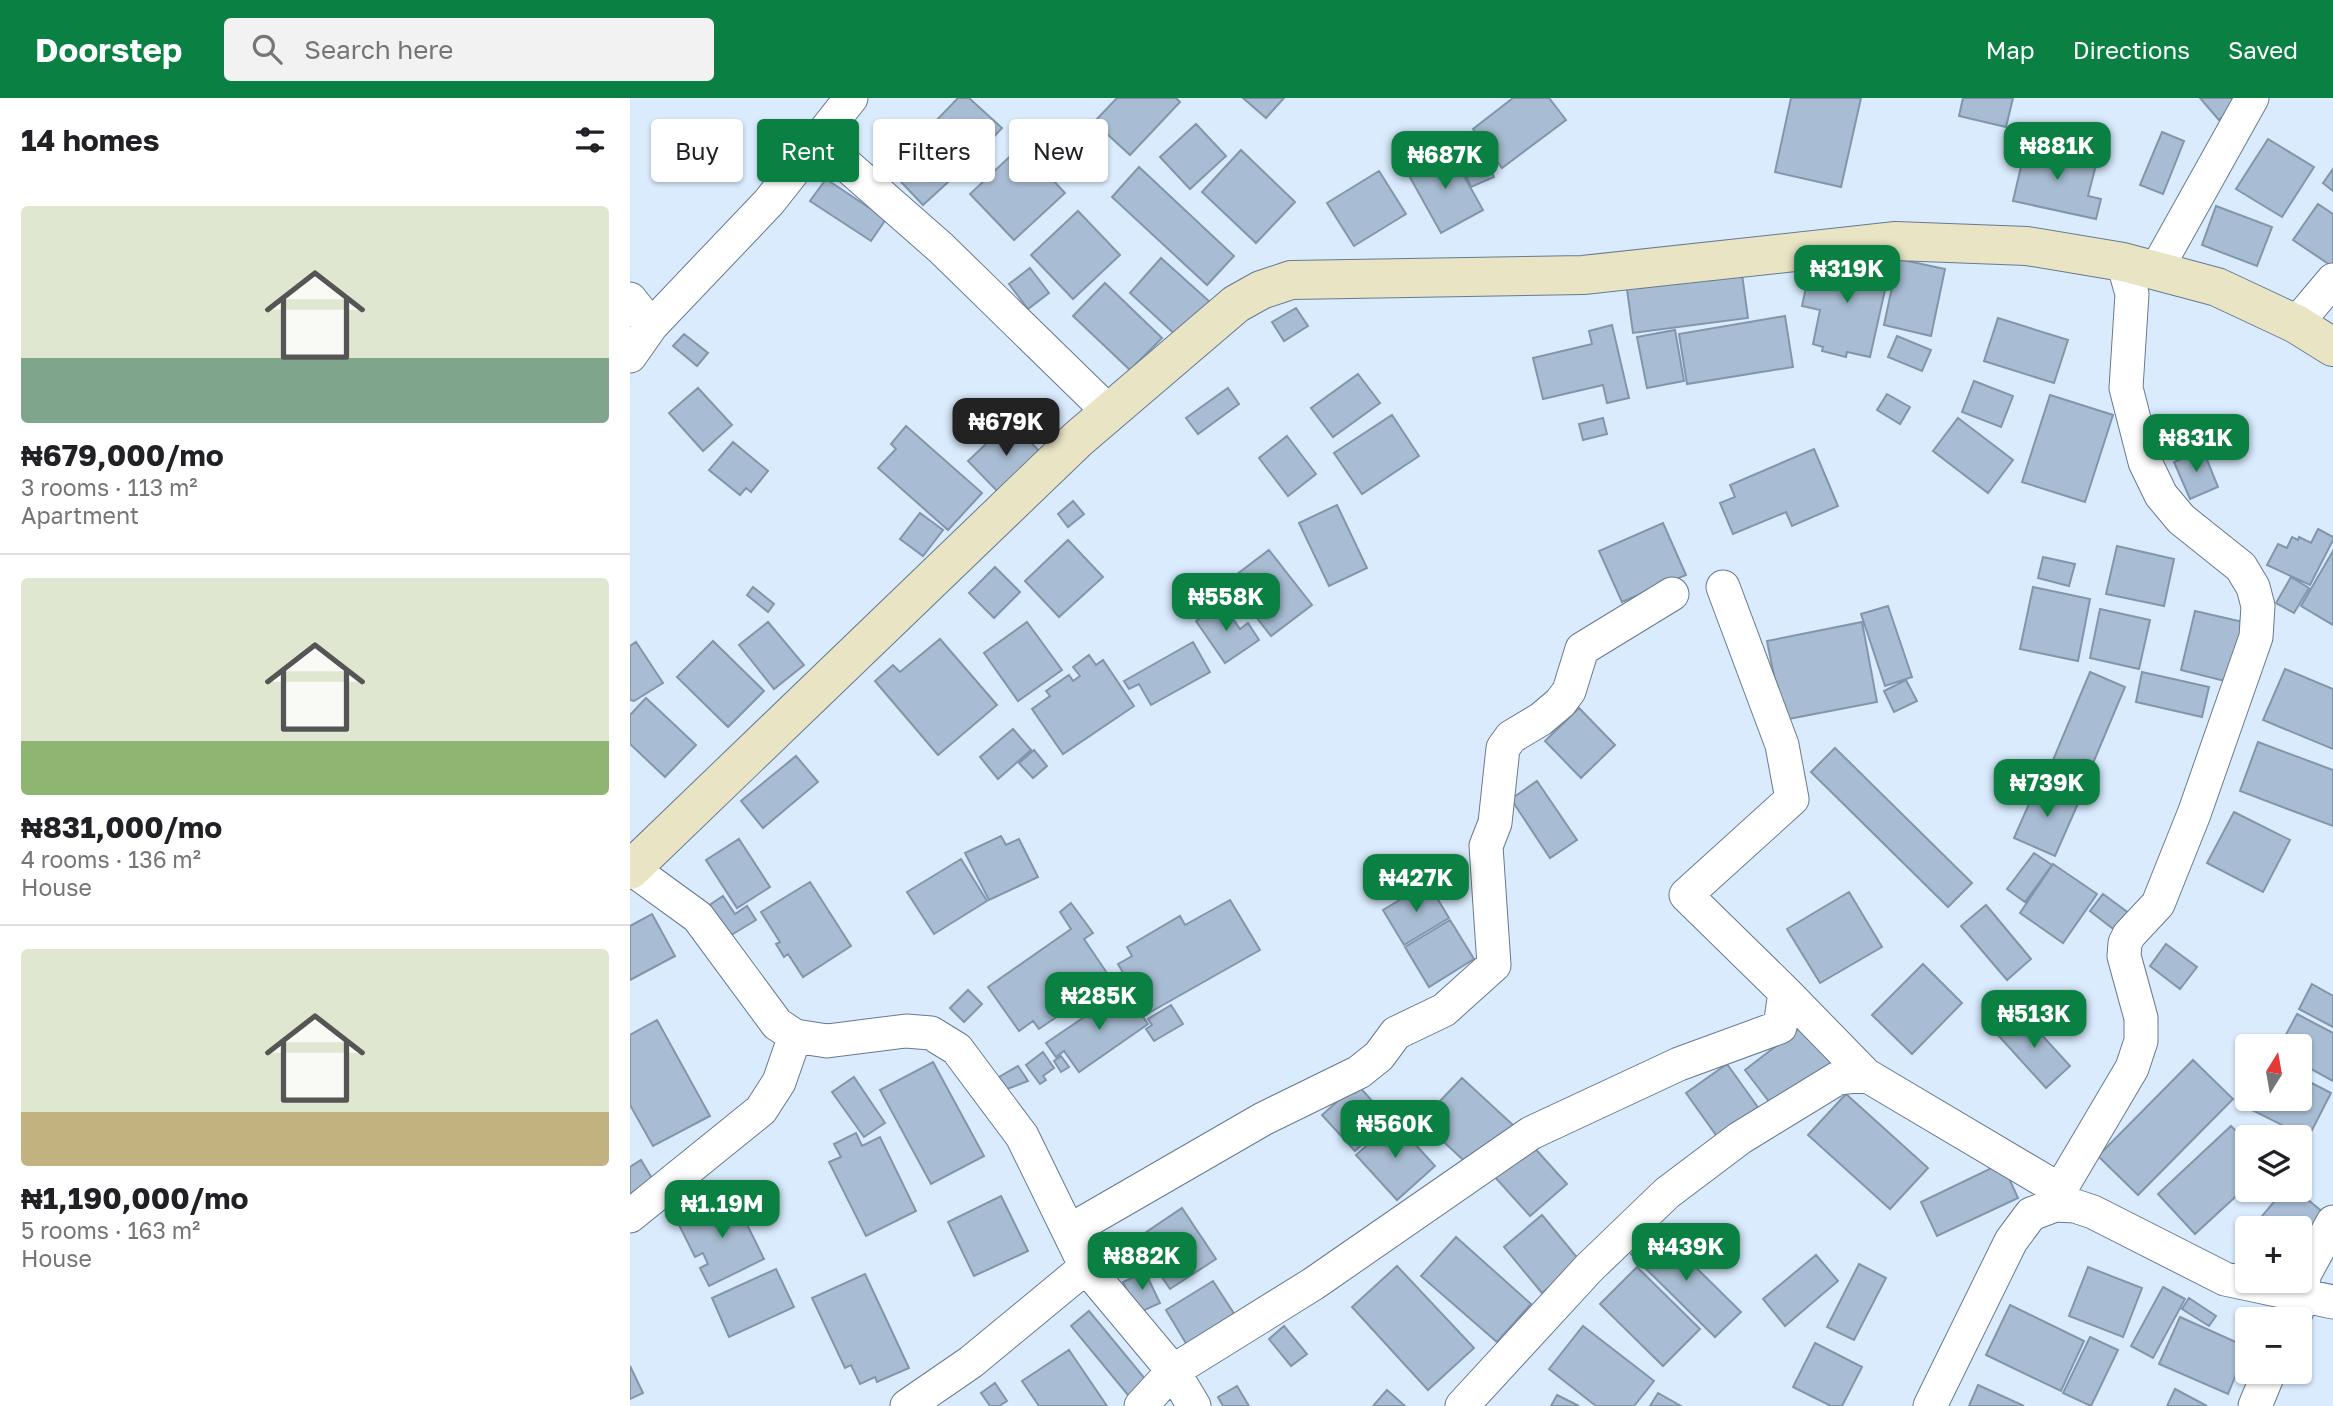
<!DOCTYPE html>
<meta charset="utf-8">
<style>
body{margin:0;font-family:"Golos Text",sans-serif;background:#f2f2f2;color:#202124;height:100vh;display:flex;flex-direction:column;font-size:26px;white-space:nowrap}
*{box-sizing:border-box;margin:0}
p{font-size:23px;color:#757577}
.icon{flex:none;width:38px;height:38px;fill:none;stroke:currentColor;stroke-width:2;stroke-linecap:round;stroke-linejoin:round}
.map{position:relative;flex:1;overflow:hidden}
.panel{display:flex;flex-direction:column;background:#fff;width:630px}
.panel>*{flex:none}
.top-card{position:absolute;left:21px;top:21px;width:665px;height:63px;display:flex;gap:14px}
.needle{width:46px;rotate:11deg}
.tools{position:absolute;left:1605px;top:936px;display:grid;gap:14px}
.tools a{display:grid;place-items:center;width:77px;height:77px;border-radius:7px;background:#fff;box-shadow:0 2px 5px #0004;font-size:35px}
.price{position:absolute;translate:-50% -60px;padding:0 16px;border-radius:14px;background:#0b8043;color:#fff;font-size:23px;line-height:46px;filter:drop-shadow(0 2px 4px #0008)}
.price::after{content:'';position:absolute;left:50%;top:42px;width:21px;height:16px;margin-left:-10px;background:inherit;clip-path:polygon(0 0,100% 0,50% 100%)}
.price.on{background:#222;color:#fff}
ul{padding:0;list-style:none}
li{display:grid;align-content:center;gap:14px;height:371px;padding:0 21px}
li+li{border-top:2px solid #e0e0e0}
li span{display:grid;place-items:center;height:217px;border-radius:7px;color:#555}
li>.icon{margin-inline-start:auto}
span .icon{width:126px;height:126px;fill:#fffc;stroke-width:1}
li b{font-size:30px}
h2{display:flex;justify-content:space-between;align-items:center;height:84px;padding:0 21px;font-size:30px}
.pill{padding:0 24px;border-radius:7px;background:#fff;box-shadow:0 2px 5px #0004;font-size:24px;line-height:63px}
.pill.on{background:#0b8043;color:#fff}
header{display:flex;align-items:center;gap:42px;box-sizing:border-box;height:98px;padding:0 35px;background:#0b8043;color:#fff}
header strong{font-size:33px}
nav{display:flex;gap:38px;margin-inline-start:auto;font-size:24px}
.search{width:490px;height:63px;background:#f2f2f2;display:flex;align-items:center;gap:18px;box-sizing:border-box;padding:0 24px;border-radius:7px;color:#757577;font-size:26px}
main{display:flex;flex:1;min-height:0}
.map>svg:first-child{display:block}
</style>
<header>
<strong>Doorstep</strong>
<div class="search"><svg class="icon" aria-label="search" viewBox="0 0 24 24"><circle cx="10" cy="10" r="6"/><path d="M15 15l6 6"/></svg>Search here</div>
<nav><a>Map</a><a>Directions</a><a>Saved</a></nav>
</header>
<main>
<section class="panel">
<h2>14 homes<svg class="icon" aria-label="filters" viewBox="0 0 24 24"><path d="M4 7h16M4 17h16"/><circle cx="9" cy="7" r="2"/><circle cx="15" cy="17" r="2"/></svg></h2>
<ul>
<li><span style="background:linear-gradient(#dfe7d0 70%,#7fa58c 0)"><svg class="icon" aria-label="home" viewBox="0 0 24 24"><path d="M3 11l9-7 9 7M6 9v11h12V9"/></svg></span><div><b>₦679,000/mo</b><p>3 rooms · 113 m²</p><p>Apartment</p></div></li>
<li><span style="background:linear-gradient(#dfe7d0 75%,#8fb573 0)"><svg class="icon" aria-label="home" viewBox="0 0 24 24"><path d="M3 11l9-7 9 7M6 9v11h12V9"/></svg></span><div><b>₦831,000/mo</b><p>4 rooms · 136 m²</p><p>House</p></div></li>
<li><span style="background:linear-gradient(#dfe7d0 75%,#c2b280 0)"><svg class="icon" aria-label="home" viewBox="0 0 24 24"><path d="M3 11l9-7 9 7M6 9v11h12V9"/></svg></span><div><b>₦1,190,000/mo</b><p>5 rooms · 163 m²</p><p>House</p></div></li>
</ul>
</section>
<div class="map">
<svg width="1703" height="1308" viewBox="0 0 1703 1308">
<rect width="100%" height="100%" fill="#d9ebfd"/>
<path fill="#a8bdd3" stroke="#8296ab" stroke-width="2" d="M328,0H339L372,30L339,65L301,28Z
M487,0H546L550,4L500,57L464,24Z
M613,0H654L636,20Z
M883,0H919L936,22L872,70L843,31Z
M1161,0H1231L1211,89L1145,74Z
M1333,0H1383L1376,29L1329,18Z
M1570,0H1614L1589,22Z
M566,26L596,58L560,91L530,59Z
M1532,34L1554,43L1533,96L1510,87Z
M845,35L864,79L841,89L821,44Z
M292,37L328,75L293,107L257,69Z
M1638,41L1684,69L1652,119L1606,91Z
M1396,47L1467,63L1458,98L1471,101L1466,121L1383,103Z
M391,48L435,95L384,142L340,96Z
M819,51L853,112L811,135L777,74Z
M611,52L665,104L626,145L572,94Z
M509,69L604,158L577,187L482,99Z
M1703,71V93L1693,85Z
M749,73L776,116L724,148L697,105Z
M196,81L256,121L241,143L180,103Z
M1688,106L1703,116V169L1663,142Z
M1586,108L1642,129L1627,168L1572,147Z
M448,113L490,157L443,201L401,157Z
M531,160L580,204L548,239L500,195Z
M1235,160L1261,165L1240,259L1217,254L1216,259L1192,253L1193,249L1183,246L1190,212L1172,208L1182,161L1232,172Z
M1268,161L1315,171L1301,238L1254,227Z
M1111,169L1118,220L1003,235L996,184Z
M400,170L419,195L398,211L379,186Z
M475,185L532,240L500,272L443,218Z
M666,210L678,228L654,243L642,224Z
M1155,218L1163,269L1057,286L1049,236Z
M1368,220L1438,242L1424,285L1354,263Z
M982,227L999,300L977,305L973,287L913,301L903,260L962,246L959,233Z
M1045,232L1054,283L1017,290L1007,239Z
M54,236L78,255L67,268L43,248Z
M1267,238L1301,252L1292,273L1258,259Z
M728,276L750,305L703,339L681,310Z
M1344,283L1383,298L1371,329L1332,314Z
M68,290L102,327L73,353L39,315Z
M598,290L609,306L568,336L556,320Z
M1257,296L1280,309L1270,326L1247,312Z
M1420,297L1483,317L1455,404L1392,384Z
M762,317L789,358L732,396L704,355Z
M973,320L977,336L953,342L949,326Z
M1328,320L1383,362L1358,395L1303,353Z
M380,323L414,358L370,396L338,363Z
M276,328L352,395L318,432L248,370L266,351L261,346Z
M657,338L686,376L658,398L629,360Z
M103,344L138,373L121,394L116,390L110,397L79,372Z
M1184,351L1208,408L1162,428L1156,414L1103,436L1090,405L1105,399L1100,387Z
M1573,352L1588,389L1560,401L1544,364Z
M443,403L454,416L438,429L428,416Z
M707,407L737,470L699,488L669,425Z
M290,415L313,432L293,458L270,441Z
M1033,425L1056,477L992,504L969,453Z
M1688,431L1703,439V442L1680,487L1637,467L1648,446L1657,450L1662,439L1668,442L1669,439L1681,445Z
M438,442L473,479L429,519L395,483Z
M1487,448L1544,461L1534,508L1476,496Z
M639,452L682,507L641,538L598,483Z
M1703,453V527L1671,508Z
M1413,459L1445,466L1439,488L1408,480Z
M365,469L390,494L364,520L339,495Z
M1661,479L1679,490L1664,515L1646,505Z
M123,489L144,506L138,514L117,497Z
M1403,489L1460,501L1448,563L1390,551Z
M592,505L610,531L618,525L629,542L595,565L566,523Z
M1258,508L1282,579L1255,588L1231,516Z
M1470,511L1520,522L1509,571L1460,560Z
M1565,513L1613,524L1599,584L1551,572Z
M138,524L174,567L144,591L109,547Z
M397,524L432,572L388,603L354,555Z
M1232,524L1247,604L1153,622L1137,543Z
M310,541L367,607L308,657L245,583L263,567L270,574Z
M83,543L134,593L98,629L47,579Z
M6,544L33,585L4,603L0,602V548Z
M563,544L580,574L521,607L509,586L499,591L494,583Z
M459,557L466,567L473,562L504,608L433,656L402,611L420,598L416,593L439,577L443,583L450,578L443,569Z
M1655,571L1703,591V651L1633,622Z
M1460,574L1495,589L1453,689L1418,674Z
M1512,574L1579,589L1572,619L1506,604Z
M1276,582L1287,603L1264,614L1254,593Z
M16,600L66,647L35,679L0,646V617Z
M949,610L985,647L951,680L915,643Z
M383,631L401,652L368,681L350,659Z
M1628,644L1703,672V728L1610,693Z
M1205,650L1342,785L1318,809L1181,674Z
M404,652L417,668L403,680L389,665Z
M166,658L188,684L133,730L111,703Z
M907,683L947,742L920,760L881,701Z
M1409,683L1450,701L1425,758L1384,740Z
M1604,714L1660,742L1633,794L1577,765Z
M371,738L376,747L389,741L408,779L359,802L335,755Z
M109,741L140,789L107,810L76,762Z
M1404,755L1422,767L1395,804L1377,791Z
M331,761L357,803L304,836L277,794Z
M1423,766L1467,796L1433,845L1390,815Z
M180,784L221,848L173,879L158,856L154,859L146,846L150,844L131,814Z
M798,785L819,820L774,847L753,812Z
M1219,794L1252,849L1190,885L1157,831Z
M1473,796L1500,816L1486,833L1460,813Z
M93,798L105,816L117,808L126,822L98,839L78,808Z
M600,802L630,852L517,916L488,866L502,858L497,849L550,818L555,827Z
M441,805L463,835L454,841L481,881L447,905L441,896L422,910L428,918L409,931L403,923L389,933L358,889L441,831L430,814Z
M1356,807L1401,861L1377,882L1331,828Z
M22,816L45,858L0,882V828Z
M820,822L844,861L799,889L775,849Z
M1536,846L1567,869L1550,891L1520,868Z
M1293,866L1332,905L1282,956L1242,917Z
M1682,886L1703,898V929L1669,911Z
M338,892L352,906L334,924L320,910Z
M494,892L518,926L449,974L434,953L426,959L416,945Z
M541,907L553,926L524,943L516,931L522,927L518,921Z
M1391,914L1440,968L1416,990L1367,936Z
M1667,916L1703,935V983L1670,965V948H1650Z
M27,922L80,1018L23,1048L0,1007V937Z
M1177,924L1210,966L1147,1014L1115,972Z
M413,954L424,970L413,978L416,982L410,986L396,967Z
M431,958L439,969L431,974L424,963Z
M1563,962L1603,1001L1508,1097L1468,1058Z
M303,964L354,1058L301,1086L250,992Z
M1097,966L1132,1015L1091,1044L1056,995Z
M388,968L398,983L377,991L369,979Z
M224,979L255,1025L234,1039L202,994Z
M1670,979L1701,995L1678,1040L1622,1012L1627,1001H1670Z
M832,980L883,1027L842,1070L791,1023Z
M727,986L759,1022L725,1053L692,1017Z
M1216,996L1298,1070L1260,1111L1178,1037Z
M764,1023L805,1068L767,1102L726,1057Z
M1601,1028L1617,1044V1088L1565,1136L1528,1096Z
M226,1035L232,1048L250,1039L286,1113L236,1138L199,1064L211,1059L204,1046Z
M900,1045L937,1086L900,1118L864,1078Z
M11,1062L23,1082L0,1096V1069Z
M1372,1065L1388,1100L1307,1138L1291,1104Z
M1654,1092H1666L1700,1120L1670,1156V1130H1622Z
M103,1098L134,1161L79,1188L70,1170L78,1166L73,1155L65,1159L48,1125Z
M371,1098L398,1153L344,1178L318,1124Z
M552,1110L586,1161L540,1191L506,1141Z
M912,1117L950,1163L912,1195L874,1149Z
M1026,1130L1111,1214L1085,1239L1001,1156Z
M826,1139L901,1206L867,1244L791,1178Z
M1186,1157L1208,1183L1155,1228L1133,1201Z
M1229,1166L1256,1180L1224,1242L1197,1229Z
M767,1168L844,1250L798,1292L722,1209Z
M1007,1169L1070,1231L1033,1268L970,1206Z
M1458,1169L1512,1190L1493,1239L1439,1218Z
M146,1171L164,1209L99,1239L82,1200Z
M515,1174L530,1205L508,1215L493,1184Z
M235,1176L279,1270L247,1284L245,1279L230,1286L221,1267L215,1270L182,1200Z
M583,1183L612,1228L563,1257L536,1212Z
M1533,1189L1555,1201L1523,1260L1501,1248Z
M1559,1200L1586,1218L1579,1228L1552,1211Z
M1380,1207L1454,1243L1431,1293L1356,1257Z
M459,1213L521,1288L503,1303L441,1228Z
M1550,1219L1617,1249L1598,1296L1529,1266Z
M654,1228L677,1256L661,1268L639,1241Z
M953,1228L1024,1283L1004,1308H966L919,1271Z
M1460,1239L1488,1252L1461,1308L1433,1295Z
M1185,1245L1232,1269L1212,1308H1201L1163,1289Z
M439,1252L477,1308H409L392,1283Z
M0,1268L13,1295L0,1301Z
M365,1285L377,1303L369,1308H360L351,1295Z
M1348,1287L1394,1308H1339Z
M607,1288L619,1308H593L588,1299Z
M1545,1291L1577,1308H1537Z
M757,1292L775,1308H743Z
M1028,1295L1051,1308H1020Z
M927,1297L949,1308H921Z"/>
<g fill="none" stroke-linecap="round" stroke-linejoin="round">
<defs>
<path id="street" d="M188,42L311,150L479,314
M1526,172L1622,0
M0,201L21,228
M1666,226L1703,182
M0,258L21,228L139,104L221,0
M2,771L68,819L147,926L165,938L197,943L276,933L301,935L327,951L392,1038L456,1169L543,1273L564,1308
M1155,894L1236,977
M1425,1107L1430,1092L1502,970L1511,943V920L1494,858L1495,845L1499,837L1528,806L1564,716L1626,539L1628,508L1623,489L1611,469L1551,421L1531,397L1515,364L1496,290L1502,196L1493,164
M0,1118L131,1012L149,984L165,938
M439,1133L633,1021L729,974L749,958L766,935L814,912L864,867L856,748L865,725L873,650L881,639L911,621L930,605L939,593L952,551L1042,496
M1663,1222L1673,1198L1674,1177L1703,1124
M277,1308L341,1264L456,1169
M511,1308L543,1273L683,1186L901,1035L1049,966L1150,929L1155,894L1056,797L1162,701L1152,647L1093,489
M832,1308L959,1170L1037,1095L1110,1040L1208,980L1236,977L1430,1092
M1300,1308L1381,1143L1401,1116L1425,1107L1445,1108L1463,1114L1595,1181L1703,1204
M1625,1308L1639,1274"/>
<path id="secondary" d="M0,772L448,341L606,206L631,192L661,182L953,177L1266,143L1397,148L1493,164L1587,189L1666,226L1703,249"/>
</defs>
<use href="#street" stroke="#677a8f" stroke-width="35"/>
<use href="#secondary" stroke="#677a8f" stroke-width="40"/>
<use href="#street" stroke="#fff" stroke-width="33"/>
<use href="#secondary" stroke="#e9e4c4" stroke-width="38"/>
</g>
</svg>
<div class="tools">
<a><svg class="needle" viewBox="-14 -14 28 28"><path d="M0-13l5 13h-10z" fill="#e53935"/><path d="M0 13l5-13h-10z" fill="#757577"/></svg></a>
<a><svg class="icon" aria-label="layers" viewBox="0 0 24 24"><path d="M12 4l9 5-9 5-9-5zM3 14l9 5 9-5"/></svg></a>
<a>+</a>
<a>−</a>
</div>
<b class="price" style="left:1427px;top:84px">₦881K</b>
<b class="price" style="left:815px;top:93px">₦687K</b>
<b class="price" style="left:1217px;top:207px">₦319K</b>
<b class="price on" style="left:376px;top:360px">₦679K</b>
<b class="price" style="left:1566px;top:376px">₦831K</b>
<b class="price" style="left:596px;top:535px">₦558K</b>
<b class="price" style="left:1417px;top:721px">₦739K</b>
<b class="price" style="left:786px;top:816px">₦427K</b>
<b class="price" style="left:469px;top:934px">₦285K</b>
<b class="price" style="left:1404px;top:952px">₦513K</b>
<b class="price" style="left:765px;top:1062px">₦560K</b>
<b class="price" style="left:92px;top:1142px">₦1.19M</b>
<b class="price" style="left:1056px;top:1185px">₦439K</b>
<b class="price" style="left:512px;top:1194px">₦882K</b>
<div class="top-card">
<a class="pill">Buy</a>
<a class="pill on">Rent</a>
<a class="pill">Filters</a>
<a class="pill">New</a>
</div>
</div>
</main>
